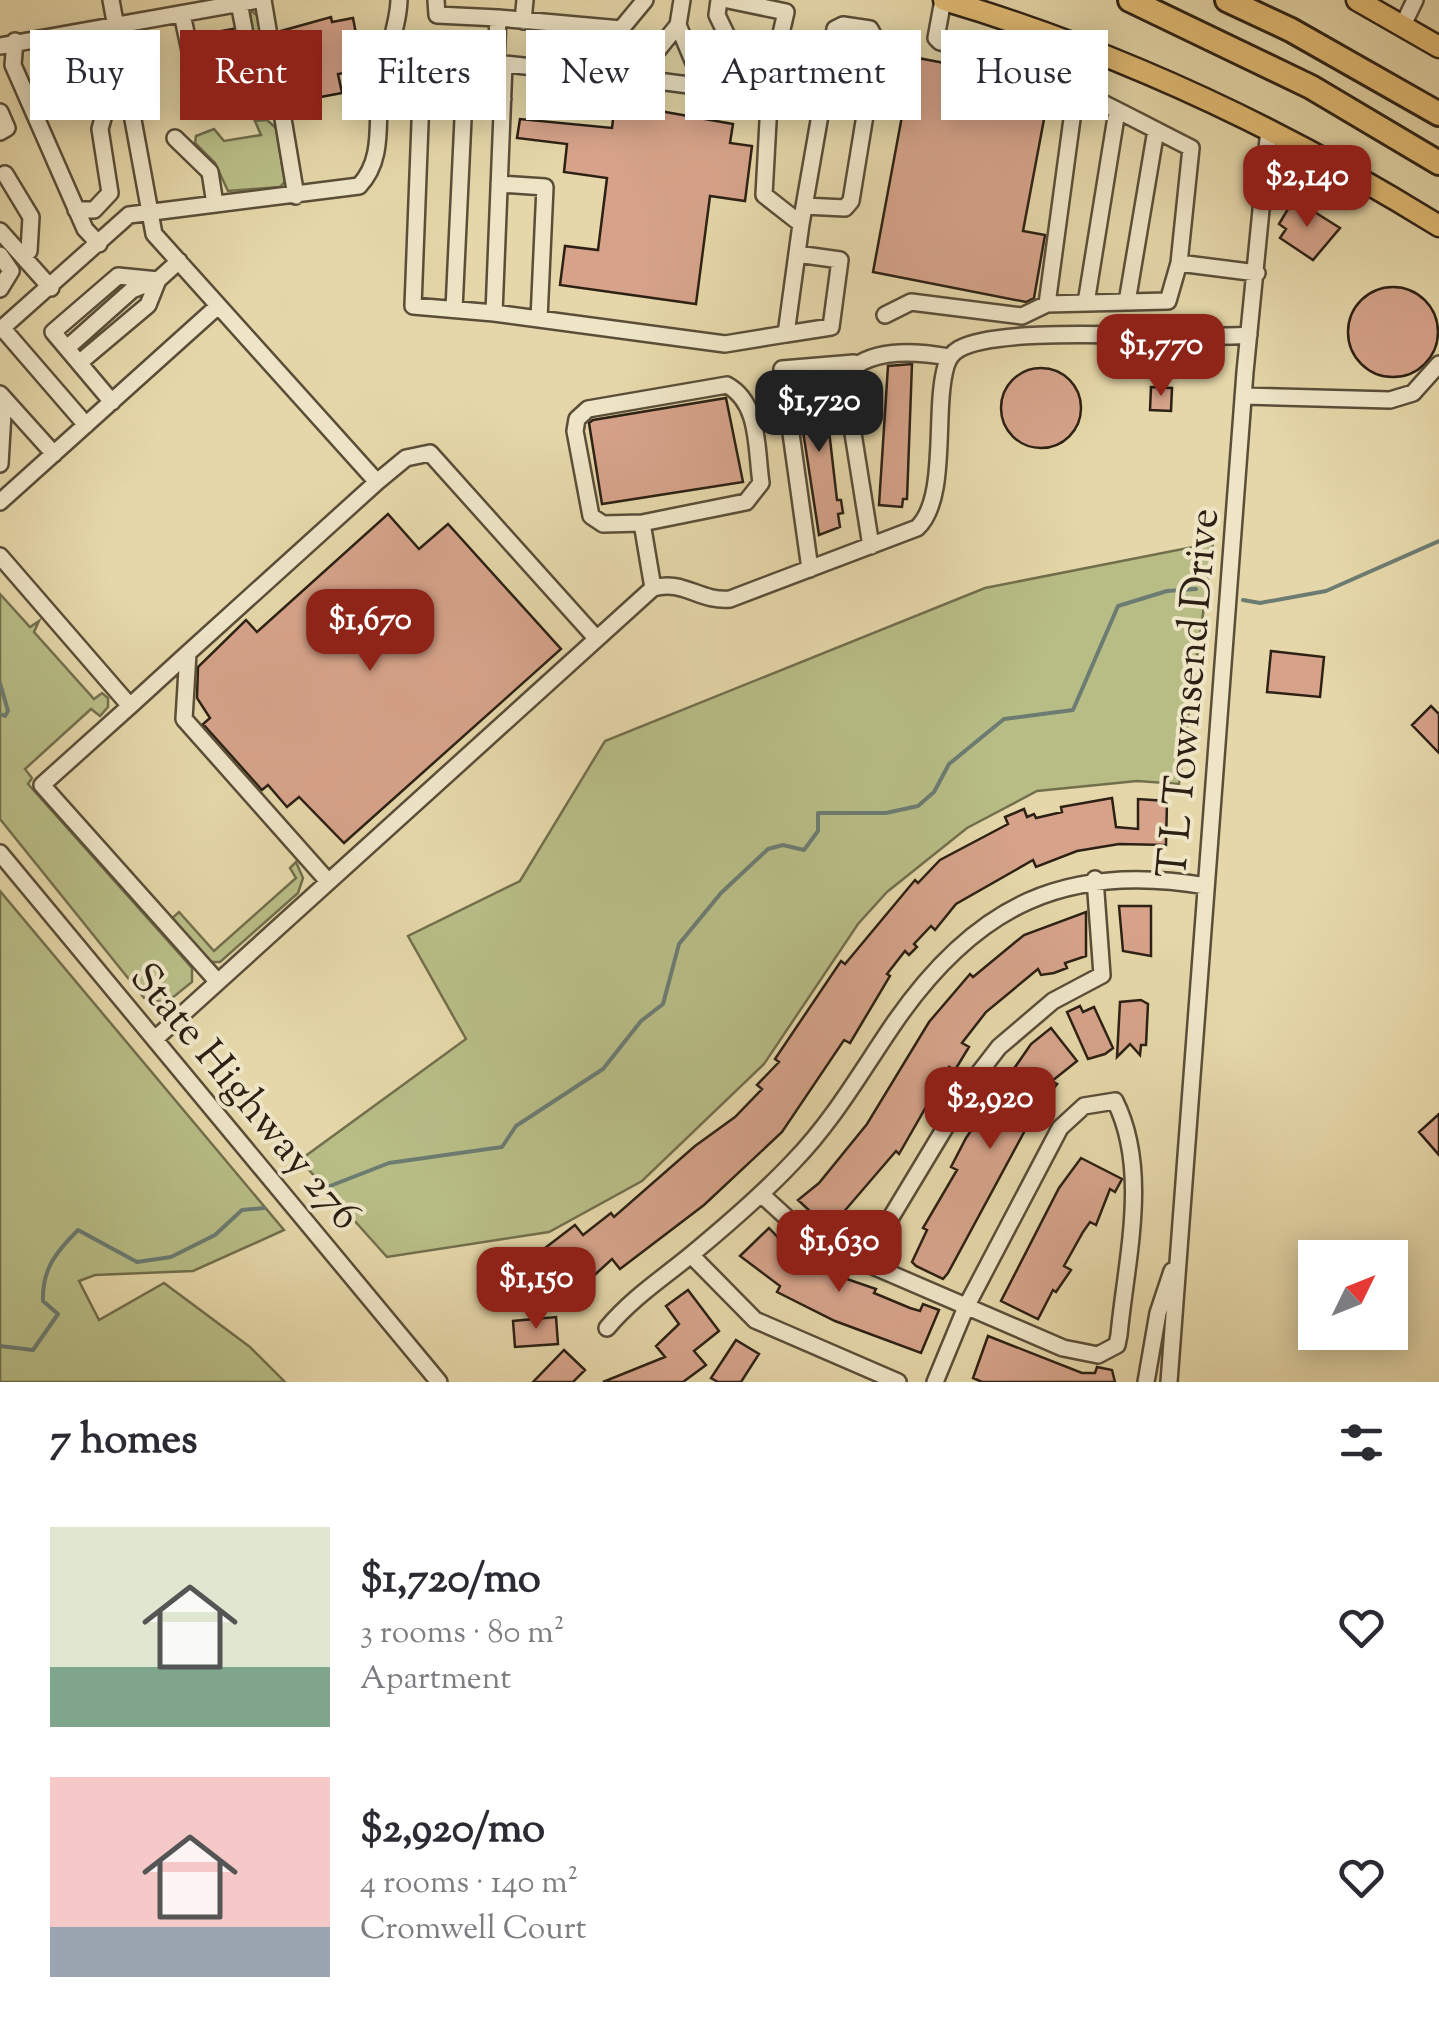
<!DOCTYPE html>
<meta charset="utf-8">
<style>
body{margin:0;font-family:"Sorts Mill Goudy",serif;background:#f2f2f3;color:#2b2b33;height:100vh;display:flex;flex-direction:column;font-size:38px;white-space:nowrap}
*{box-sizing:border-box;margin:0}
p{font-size:32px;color:#7c7c81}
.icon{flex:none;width:55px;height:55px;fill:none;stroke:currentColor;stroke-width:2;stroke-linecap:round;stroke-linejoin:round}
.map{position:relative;height:1382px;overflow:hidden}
.sheet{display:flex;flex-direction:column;background:#fff;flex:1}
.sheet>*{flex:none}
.guide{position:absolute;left:30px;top:30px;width:1380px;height:90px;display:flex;gap:20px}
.needle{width:65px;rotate:47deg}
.buttons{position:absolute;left:1298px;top:1240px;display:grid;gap:20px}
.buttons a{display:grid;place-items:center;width:110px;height:110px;border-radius:0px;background:#fff;box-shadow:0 5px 25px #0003;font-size:50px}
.price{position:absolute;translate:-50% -85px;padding:0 22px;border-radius:20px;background:#8f2418;color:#fff;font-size:32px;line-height:65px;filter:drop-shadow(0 2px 5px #0008)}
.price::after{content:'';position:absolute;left:50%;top:60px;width:30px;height:22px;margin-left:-15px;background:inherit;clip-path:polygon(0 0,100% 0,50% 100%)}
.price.on{background:#222;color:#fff}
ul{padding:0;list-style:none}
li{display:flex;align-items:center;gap:30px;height:250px;padding:0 50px}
li span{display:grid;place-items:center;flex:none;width:280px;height:200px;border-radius:0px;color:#555}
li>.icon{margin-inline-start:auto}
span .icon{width:120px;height:120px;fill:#fffc;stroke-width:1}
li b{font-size:42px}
h2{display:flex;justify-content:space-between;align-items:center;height:120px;padding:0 50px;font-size:42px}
.pill{padding:0 35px;border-radius:0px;background:#fff;box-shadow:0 5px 25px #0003;font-size:35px;line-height:90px}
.pill.on{background:#8f2418;color:#fff}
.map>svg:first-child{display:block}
</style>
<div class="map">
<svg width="1439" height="1382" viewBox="0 0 1439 1382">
<rect width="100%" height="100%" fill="#e5d7a9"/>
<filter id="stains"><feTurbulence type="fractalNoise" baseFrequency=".002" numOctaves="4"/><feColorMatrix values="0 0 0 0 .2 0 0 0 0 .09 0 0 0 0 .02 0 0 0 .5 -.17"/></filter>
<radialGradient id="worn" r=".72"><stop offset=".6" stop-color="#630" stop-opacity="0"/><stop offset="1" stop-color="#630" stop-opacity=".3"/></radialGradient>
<path fill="#b8bd86" stroke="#726f4d" stroke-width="2.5" d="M250,10L258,16L271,106L254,111V96L217,102L213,116L207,117L200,96L251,86L255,81Z
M255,121L267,120L276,128L285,182L280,187L228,191L215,163L195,143L196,136L214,129L224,141L261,135Z
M1213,543L1179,784L1137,781L1037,791L967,828L887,892L858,924L764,1064L642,1181L549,1232L387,1257L300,1160L466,1039L408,936L520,881L605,741L985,588Z
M0,594L30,627L39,621L34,632L94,699L102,693L108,698V707L100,716L91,709L25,769L32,778L28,784L192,968V982L166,1003L144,998L0,819Z
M296,862L303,878L298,893L220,962H209L170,920L179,912L214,951L296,878L290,868Z
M0,891L284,1230L193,1271L95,1275L79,1281L99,1320L164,1283L250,1347L285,1382H0Z"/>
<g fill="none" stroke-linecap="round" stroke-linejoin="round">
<path stroke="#6c7c72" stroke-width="4" d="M1243,600L1260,603L1326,591L1439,541
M0,683L8,711L5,716L0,714
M312,1193L389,1163L502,1147L516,1126L603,1069L641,1021L663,1004L679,944L721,893L768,849L783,845L804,850L818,831V813H886L918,806L934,792L949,764L1004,719L1073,710L1118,606L1167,591L1196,589
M0,1346L33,1350L58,1314L43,1301C42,1269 56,1252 78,1230L137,1262L171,1257L215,1235L242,1210L264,1208"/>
</g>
<path fill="#d6a38a" stroke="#2c2114" stroke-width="2.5" d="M331,17L332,22L353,18L363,70L338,74L342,93L294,102L281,31Z
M233,29L239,64L206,70L199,35Z
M83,53L94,108L63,116L53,58Z
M913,57L986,71L983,86L1048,98L1023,231L1045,235L1034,298L1026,302L873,272Z
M615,103L733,124L730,143L752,146L745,201L710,196L696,304L560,285L565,246L598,250L607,178L564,172L567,144L517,138L520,119L612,128Z
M1294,199L1340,228L1313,260L1280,238L1286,229L1279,224Z
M1348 332a45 45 0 1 1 90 0a45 45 0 1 1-90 0Z
M912,364L907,499H903L902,507L879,505L888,366Z
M1001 408a40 40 0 1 1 80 0a40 40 0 1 1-80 0Z
M816,377L818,387L821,386L824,423L828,422L837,500H841L843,513L838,514L840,527L819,535L795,379Z
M1151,387L1172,388L1171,411L1150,410Z
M726,398L743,482L602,504L589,423L593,420Z
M388,514L419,549L448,524L561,649L344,843L299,797L287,807L268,785L262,790L203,724L210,718L197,698L198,667L246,620L257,632Z
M1271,651L1324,657L1320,697L1267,692Z
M1431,706L1439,714V753L1412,725Z
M1112,798L1116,827L1138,829V799L1167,801L1166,845L1119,844L1077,851L1036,867L1033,860L956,904L935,930L931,926L914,944L917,947L909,955L905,951L887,974L890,976L850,1043L844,1040L782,1132L704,1205L620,1269L612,1259L576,1292L567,1294L563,1307L529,1265L532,1258L575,1225L583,1235L611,1213L614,1217L695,1146L735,1117L762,1089L757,1085L779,1062L775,1059L841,961L845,964L915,880L918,883L940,860L1008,824L1005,817L1024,809L1027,817L1034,814L1036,818L1062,812L1061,807Z
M1119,906H1151V956L1123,951Z
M1086,912V956L1065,963L1067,968L1054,973L1041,975L1038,969L986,1012L962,1043L969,1047L955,1070L949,1067L899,1154L896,1151L829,1229L798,1200L819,1183L867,1124L929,1022L970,974L973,977L1024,935Z
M1141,1000L1148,1004L1146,1045H1141L1140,1055L1130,1044L1117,1057L1120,1002Z
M1080,1006L1083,1012L1094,1007L1113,1048L1105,1054L1088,1059L1067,1012Z
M1051,1028L1077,1061L1052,1081L1057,1084L1036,1110L948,1273L943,1279L916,1266L912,1262L927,1230L923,1228L957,1170L951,1167L966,1138L1031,1044Z
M1439,1114V1155L1419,1132Z
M1081,1158L1122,1179L1115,1192L1110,1189L1096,1225L1090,1222L1083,1232L1064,1266L1071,1270L1056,1292L1053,1290L1038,1319L1001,1301L1059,1188Z
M769,1228L791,1251L793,1247L815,1261L812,1267L876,1289L874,1293L910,1308L920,1311L923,1304L939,1310L921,1353L835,1321L777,1292L780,1286L740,1256Z
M688,1290L719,1331L694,1351L706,1365L683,1382H603L665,1357L656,1346L679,1324L666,1306Z
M556,1317L558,1344L515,1347L513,1321Z
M988,1336L1082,1373H1095L1097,1367L1112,1370L1115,1382H982L973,1378Z
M736,1340L759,1354L741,1382H718L711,1378Z
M564,1350L585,1370L573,1382H533Z"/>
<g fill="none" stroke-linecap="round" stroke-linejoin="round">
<path stroke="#c0b38b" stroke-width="15" stroke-dasharray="15 8" stroke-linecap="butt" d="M90,66L97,108"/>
<defs>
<path id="minor" d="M111,0L154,234L377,482L406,458L430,453L596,638
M263,0L296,196
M436,0L437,15L498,18
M719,0L717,15L730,42L776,55L807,86L824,96
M728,0L786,12L776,55
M943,0L936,38L940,42C1031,60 1109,107 1191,148L1179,263
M182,14L198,88L204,91L243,85L252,70L239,3
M523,21L525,0
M1403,25L1415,0
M15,41L13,65L85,229L99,244
M1082,45L1047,304L1168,301L1179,263L1257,273
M0,46L258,0
M386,61L496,63L635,78L678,25L682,0
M496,63L498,18L621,29L645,0
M504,64L494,313L725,344L786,334L801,224L764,195L769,103L704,87L678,25
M635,78L704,87
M0,112L7,128L0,132
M175,138L210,172L215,204
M5,174L31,217L29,251L23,256
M499,184L545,187L539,319
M76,210H94L110,193L100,129L107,104L100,63L85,31
M801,224L835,29L843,25L870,29L877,42L851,201L845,208L804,206
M0,231L51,288
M0,255L11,271L0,289
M1127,302L1156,130
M1086,303L1117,111
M454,309L464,98
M494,313L413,306L421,97L503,99
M885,315L911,302L1022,316L1047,304
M3,329L86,425
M0,330L129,215L359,186C385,159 376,121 380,87C384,57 398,30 399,0
M786,334L831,327L840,260L797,254
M67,348L132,290L154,281
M79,363L148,305L158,280
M0,394L54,454
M1243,396L1390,400L1413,393L1439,364
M112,402L53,332L118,276L158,280L179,261
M0,464L3,413L10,406
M0,502L218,306
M642,523L603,524L591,516L575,431L577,419L588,409L727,385C760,403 756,449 761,483L746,502L642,523L653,588
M871,546L844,377C867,347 915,351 949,357
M0,556L130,706L42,785L217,981
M810,569L782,369L854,363
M130,706L188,653
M0,853L439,1382
M326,879L184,719L188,653L377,482
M155,1039L653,588C683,579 700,602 730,599L917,528C949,499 933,410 946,366C948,359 952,353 959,349C1004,323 1185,341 1249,335
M761,1194L810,1239L1063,1348L1098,1355L1117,1345L1119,1335C1126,1260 1150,1171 1115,1101L1084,1106L1060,1128L966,1307L935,1382
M691,1255L755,1320L898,1382
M864,1262L975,1078L999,1047L1053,1001L1102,975L1095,879
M607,1328C632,1298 663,1278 692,1254C727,1225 762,1195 793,1162C834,1120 862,1070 895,1022C976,905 1066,862 1206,886
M1146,1382L1158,1313L1172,1271
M1169,1382L1245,372L1269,129"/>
<path id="major" d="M944,0C1120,52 1283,129 1439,226
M1357,0L1439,47"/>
<path id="highway" d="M1130,0L1311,87L1439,163
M1227,0L1291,30L1439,114"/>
</defs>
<use href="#minor" stroke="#5a4e39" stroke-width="20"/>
<use href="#major" stroke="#2c2114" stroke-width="25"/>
<use href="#highway" stroke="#2c2114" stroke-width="28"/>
<use href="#minor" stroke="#eee5c7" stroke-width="15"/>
<use href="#major" stroke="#e2bc74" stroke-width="20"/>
<use href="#highway" stroke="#e2bc74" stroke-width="22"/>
</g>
<g text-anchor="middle" stroke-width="8" stroke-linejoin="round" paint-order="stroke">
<g font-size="42" fill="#2c2114" stroke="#eee5c7">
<text transform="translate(1186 693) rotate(-85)" y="15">T L Townsend Drive</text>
<text transform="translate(247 1095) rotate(50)" y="15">State Highway 276</text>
</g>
</g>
<rect width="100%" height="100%" filter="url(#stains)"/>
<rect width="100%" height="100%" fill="url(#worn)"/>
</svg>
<div class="buttons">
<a><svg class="needle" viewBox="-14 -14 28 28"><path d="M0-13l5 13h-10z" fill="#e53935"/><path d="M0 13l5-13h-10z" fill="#7c7c81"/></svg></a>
</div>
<b class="price" style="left:1307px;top:230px">$2,140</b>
<b class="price" style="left:1161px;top:399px">$1,770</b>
<b class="price on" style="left:819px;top:455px">$1,720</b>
<b class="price" style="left:370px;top:674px">$1,670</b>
<b class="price" style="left:990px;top:1152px">$2,920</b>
<b class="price" style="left:839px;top:1295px">$1,630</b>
<b class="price" style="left:536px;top:1332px">$1,150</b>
<div class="guide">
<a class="pill">Buy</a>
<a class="pill on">Rent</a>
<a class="pill">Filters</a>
<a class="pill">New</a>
<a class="pill">Apartment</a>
<a class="pill">House</a>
</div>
</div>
<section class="sheet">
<h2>7 homes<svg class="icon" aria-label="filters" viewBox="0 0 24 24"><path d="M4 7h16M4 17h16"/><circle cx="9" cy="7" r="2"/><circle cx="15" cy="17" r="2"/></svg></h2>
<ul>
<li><span style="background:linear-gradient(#dfe7d0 70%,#7fa58c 0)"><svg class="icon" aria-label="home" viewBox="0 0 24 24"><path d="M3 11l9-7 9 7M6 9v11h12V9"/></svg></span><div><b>$1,720/mo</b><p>3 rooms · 80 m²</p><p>Apartment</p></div><svg class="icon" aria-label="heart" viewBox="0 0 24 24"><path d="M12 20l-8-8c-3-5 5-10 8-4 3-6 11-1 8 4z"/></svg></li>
<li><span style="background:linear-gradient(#f6c9c9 75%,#9aa5b1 0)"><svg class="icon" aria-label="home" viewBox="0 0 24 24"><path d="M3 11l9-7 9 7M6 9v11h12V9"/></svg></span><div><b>$2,920/mo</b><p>4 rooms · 140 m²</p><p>Cromwell Court</p></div><svg class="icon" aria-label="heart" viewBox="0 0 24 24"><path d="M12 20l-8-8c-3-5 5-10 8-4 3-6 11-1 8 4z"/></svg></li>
</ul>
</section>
